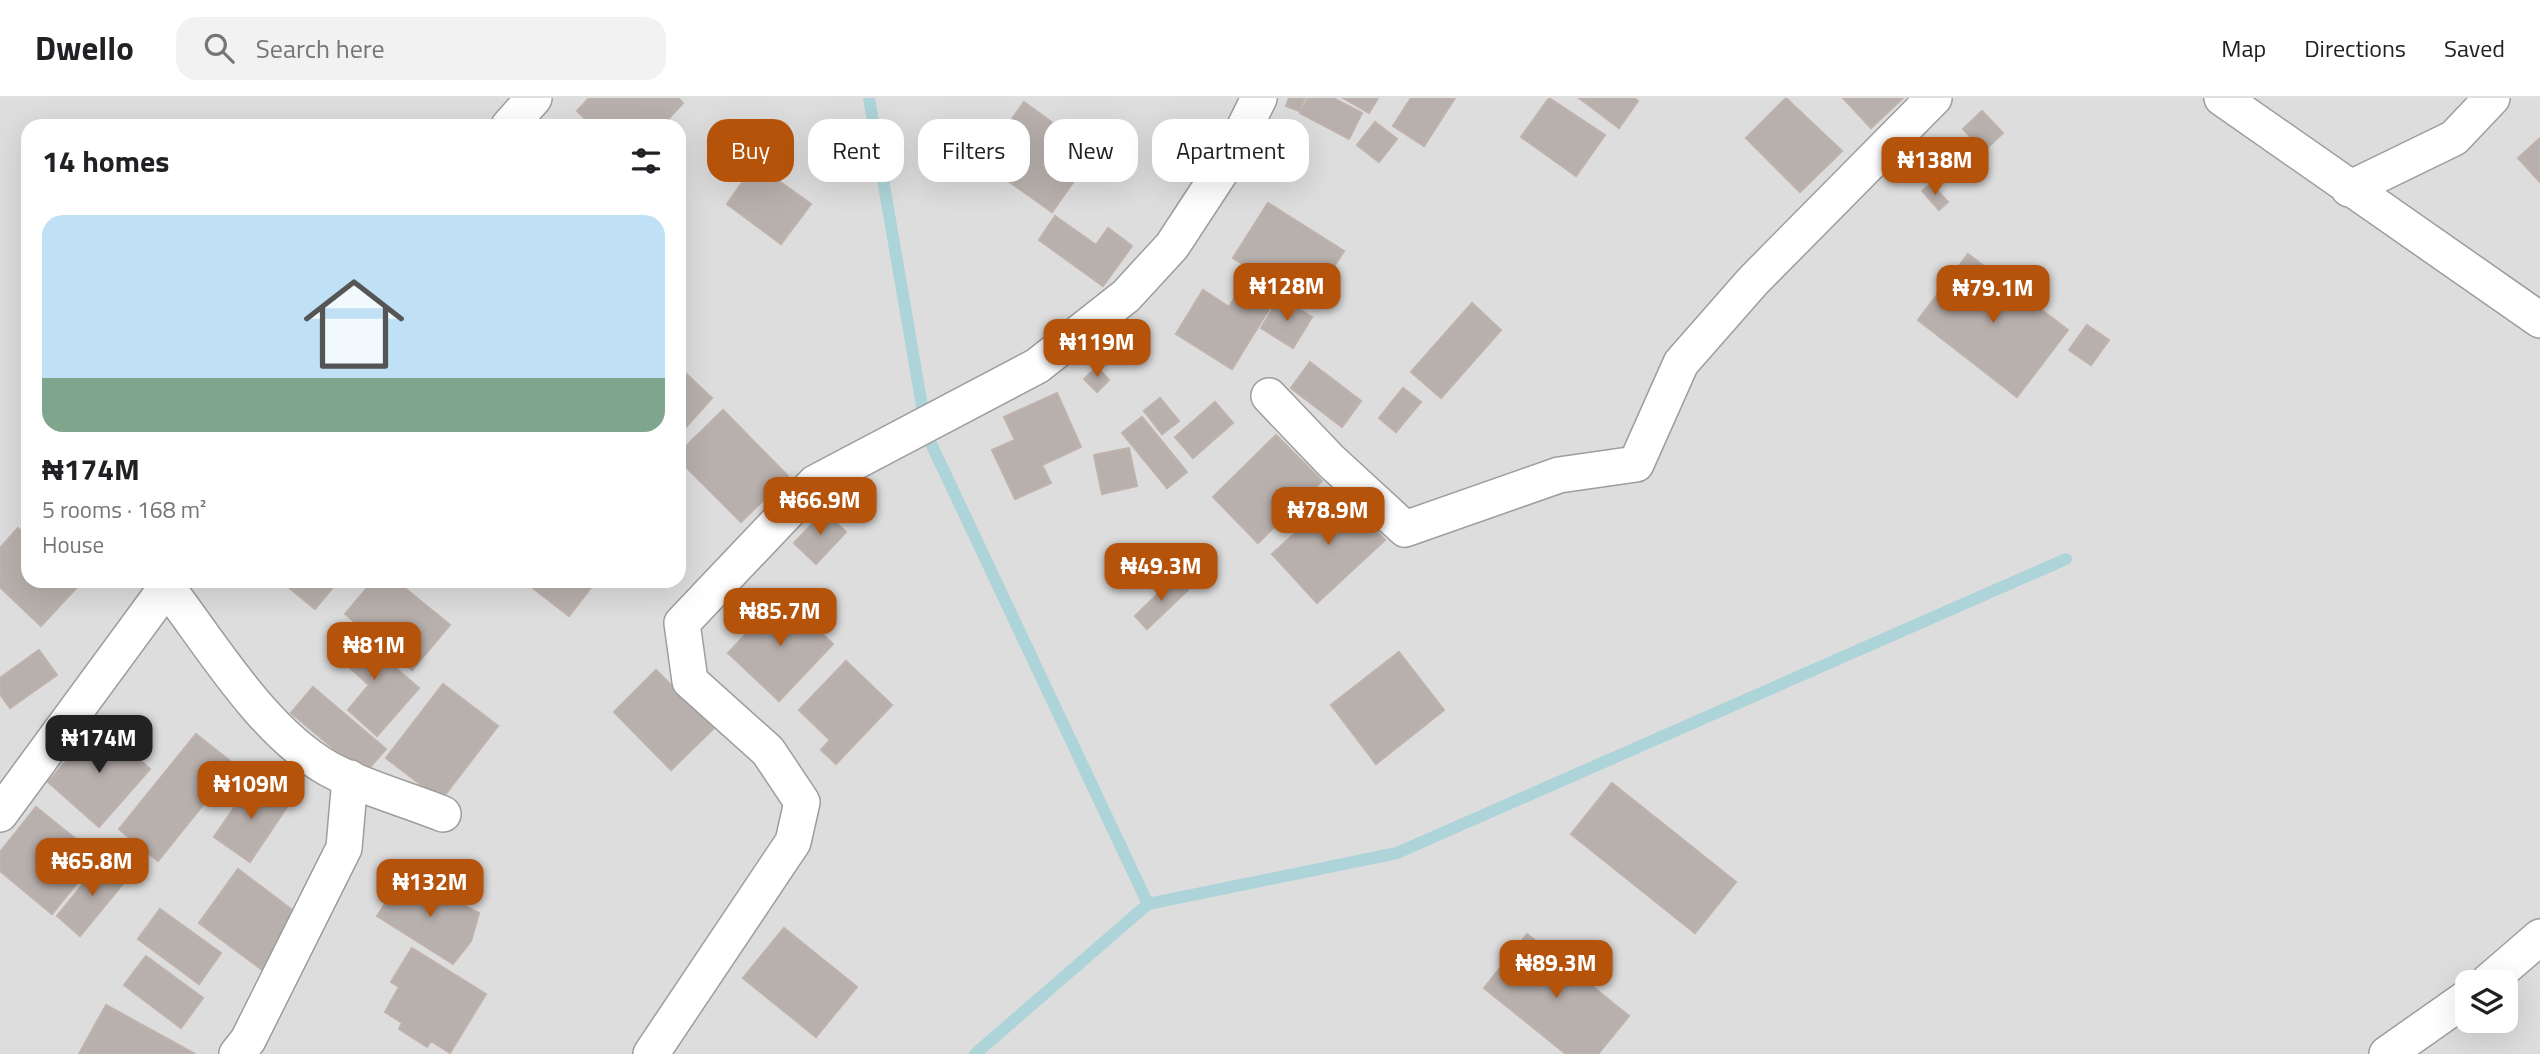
<!DOCTYPE html>
<meta charset="utf-8">
<style>
body{margin:0;font-family:"Titillium Web",sans-serif;background:#f2f2f2;color:#202124;height:100vh;display:flex;flex-direction:column;font-size:26px;white-space:nowrap}
*{box-sizing:border-box;margin:0}
p{font-size:23px;color:#757577}
.icon{flex:none;width:38px;height:38px;fill:none;stroke:currentColor;stroke-width:2;stroke-linecap:round;stroke-linejoin:round}
.map{position:relative;flex:1;overflow:hidden}
.side{position:absolute;left:21px;top:21px;width:665px;height:469px;display:flex;flex-direction:column;background:#fff;border-radius:21px;box-shadow:0 7px 28px #0002}
.side>*{flex:none}
.hud{position:absolute;left:707px;top:21px;width:665px;height:63px;display:flex;gap:14px}
.controls{position:absolute;left:2455px;top:872px;display:grid;gap:14px}
.controls a{display:grid;place-items:center;width:63px;height:63px;border-radius:14px;background:#fff;box-shadow:0 7px 28px #0002;font-size:35px}
.price{position:absolute;translate:-50% -60px;padding:0 16px;border-radius:14px;background:#b45309;color:#fff;font-size:23px;line-height:46px;filter:drop-shadow(0 2px 4px #0008)}
.price::after{content:'';position:absolute;left:50%;top:42px;width:21px;height:16px;margin-left:-10px;background:inherit;clip-path:polygon(0 0,100% 0,50% 100%)}
.price.current{background:#222;color:#fff}
ul{padding:0;list-style:none}
li{display:grid;align-content:center;gap:14px;height:371px;padding:0 21px}
li span{display:grid;place-items:center;height:217px;border-radius:21px;color:#555}
li>.icon{margin-inline-start:auto}
span .icon{width:126px;height:126px;fill:#fffc;stroke-width:1}
li b{font-size:30px}
h2{display:flex;justify-content:space-between;align-items:center;height:84px;padding:0 21px;font-size:30px}
.tag{padding:0 24px;border-radius:21px;background:#fff;box-shadow:0 7px 28px #0002;font-size:24px;line-height:63px}
.tag.current{background:#b45309;color:#fff}
header{display:flex;align-items:center;gap:42px;box-sizing:border-box;height:98px;padding:0 35px;background:#fff;border-bottom:2px solid #e0e0e0}
header strong{font-size:33px}
nav{display:flex;gap:38px;margin-inline-start:auto;font-size:24px}
.search{width:490px;height:63px;background:#f2f2f2;display:flex;align-items:center;gap:18px;box-sizing:border-box;padding:0 24px;border-radius:21px;color:#757577;font-size:26px}
.map>svg:first-child{display:block}
</style>
<header>
<strong>Dwello</strong>
<div class="search"><svg class="icon" aria-label="search" viewBox="0 0 24 24"><circle cx="10" cy="10" r="6"/><path d="M15 15l6 6"/></svg>Search here</div>
<nav><a>Map</a><a>Directions</a><a>Saved</a></nav>
</header>
<div class="map">
<svg width="2540" height="956" viewBox="0 0 2540 956">
<rect width="100%" height="100%" fill="#efebe7"/>
<path fill="#dedddd" fill-rule="evenodd" d="M0,0H2540V956H0ZM28,28H679V483H28ZM2468,884H2506V922H2468Z"/>
<g fill="none" stroke-linecap="round" stroke-linejoin="round">
<path stroke="#add4d8" stroke-width="12" d="M869,0L927,337L1148,806
M975,956L1148,806L1397,755L2066,461"/>
</g>
<path fill="#b8b0ad" stroke="#bfb1ab" stroke-width="2" d="M589,0H678L683,5L662,28H593L577,13Z
M1289,0H1305L1299,13L1286,8Z
M1308,0H1333L1362,15L1349,41L1300,15Z
M1343,0H1378L1369,15Z
M1411,0H1455L1424,48L1393,28Z
M1549,0L1605,37L1576,78L1521,39Z
M1579,0H1634L1638,3L1619,30Z
M1786,0L1842,53L1800,94L1746,40Z
M1843,0H1903L1871,30Z
M1024,4L1094,55L1052,114L981,64Z
M1982,13L2003,35L1984,53L1963,31Z
M1375,24L1397,41L1379,64L1357,47Z
M1269,38L1297,51L1285,77L1258,63Z
M2540,40V84L2518,60Z
M755,66L811,106L781,146L727,106Z
M1931,86L1948,104L1939,112L1922,93Z
M1268,105L1344,153L1309,208L1233,160Z
M1055,118L1096,147L1108,130L1132,148L1103,188L1039,142Z
M1968,156L2068,232L2017,299L1918,222Z
M1241,189L1271,208L1232,271L1176,236L1203,192L1229,209Z
M1280,199L1312,219L1293,250L1261,230Z
M1472,205L1501,232L1441,300L1411,274Z
M2087,227L2109,242L2091,267L2069,252Z
M1310,264L1361,303L1342,329L1291,290Z
M679,269L712,300L679,337Z
M1097,269L1109,282L1097,294L1084,281Z
M1403,290L1421,304L1396,334L1379,320Z
M1057,295L1081,349L1042,367L1051,385L1015,401L992,352L1015,342L1004,319Z
M1160,300L1179,323L1162,336L1144,313Z
M1215,304L1233,325L1193,360L1175,339Z
M723,312L788,378L741,424L679,362V355Z
M1142,319L1187,374L1167,390L1122,335Z
M1276,337L1322,383L1258,445L1213,399Z
M1129,350L1137,388L1102,396L1094,357Z
M1340,394L1385,442L1317,505L1272,456Z
M824,413L846,434L816,466L794,445Z
M18,430L28,439V483H75L79,487L41,528L0,489V450Z
M1175,479L1188,492L1147,531L1135,518Z
M281,483H338L315,511Z
M373,483H396L450,527L412,572L345,516Z
M524,483H596L569,518Z
M782,498L833,546L779,603L728,555Z
M348,529L419,590L377,638L348,612L369,587L329,551Z
M39,552L57,577L10,610L0,596V580Z
M1399,554L1444,612L1376,666L1331,607Z
M846,563L892,607L836,666L821,652L830,642L799,612Z
M656,572L714,630L671,672L614,614Z
M443,586L498,628L441,702L386,660Z
M313,589L386,651L364,676L291,615Z
M99,626L150,671L99,729L48,684Z
M196,636L235,667L158,763L119,731Z
M253,682L289,706L250,764L214,739Z
M1612,685L1736,784L1695,835L1571,736Z
M36,709L98,759L52,816L0,773V754Z
M103,762L126,782L80,838L57,818Z
M238,771L304,821L265,874L199,825Z
M404,777L479,815L471,843L453,866L377,818Z
M160,811L221,855L199,886L138,841Z
M784,830L857,889L816,939L743,880Z
M1527,836L1629,918L1598,956H1566L1484,890Z
M412,850L486,896L450,955L431,943L427,949L399,931L402,925L385,914L399,889L391,884Z
M146,858L203,900L181,930L124,887Z
M106,907L195,956H79Z"/>
<g fill="none" stroke-linecap="round" stroke-linejoin="round">
<defs>
<path id="minor" d="M2222,0L2540,222
M509,28L534,0
M2349,91L2454,40L2492,0
M1269,298L1331,363L1405,431L1559,377L1636,366L1681,265L1753,183L1934,0
M167,489C212,548 263,634 329,671C364,690 406,701 443,716
M0,716L171,483
M2488,884L2540,839
M237,956L248,942L344,750L350,680
M651,956L793,744L802,704L768,653L690,583L682,525L815,385L1037,268L1126,198L1172,148L1229,61L1259,0
M2387,956L2468,899"/>
</defs>
<use href="#minor" stroke="#9d9d9d" stroke-width="38"/>
<use href="#minor" stroke="#fff" stroke-width="35"/>
</g>
</svg>
<div class="controls">
<a><svg class="icon" aria-label="layers" viewBox="0 0 24 24"><path d="M12 4l9 5-9 5-9-5zM3 14l9 5 9-5"/></svg></a>
</div>
<b class="price" style="left:1935px;top:99px">₦138M</b>
<b class="price" style="left:1287px;top:225px">₦128M</b>
<b class="price" style="left:1993px;top:227px">₦79.1M</b>
<b class="price" style="left:1097px;top:281px">₦119M</b>
<b class="price" style="left:820px;top:439px">₦66.9M</b>
<b class="price" style="left:1328px;top:449px">₦78.9M</b>
<b class="price" style="left:1161px;top:505px">₦49.3M</b>
<b class="price" style="left:780px;top:550px">₦85.7M</b>
<b class="price" style="left:374px;top:584px">₦81M</b>
<b class="price current" style="left:99px;top:677px">₦174M</b>
<b class="price" style="left:251px;top:723px">₦109M</b>
<b class="price" style="left:92px;top:800px">₦65.8M</b>
<b class="price" style="left:430px;top:821px">₦132M</b>
<b class="price" style="left:1556px;top:902px">₦89.3M</b>
<div class="hud">
<a class="tag current">Buy</a>
<a class="tag">Rent</a>
<a class="tag">Filters</a>
<a class="tag">New</a>
<a class="tag">Apartment</a>
</div>
<section class="side">
<h2>14 homes<svg class="icon" aria-label="filters" viewBox="0 0 24 24"><path d="M4 7h16M4 17h16"/><circle cx="9" cy="7" r="2"/><circle cx="15" cy="17" r="2"/></svg></h2>
<ul>
<li><span style="background:linear-gradient(#bfe0f5 75%,#7fa58c 0)"><svg class="icon" aria-label="home" viewBox="0 0 24 24"><path d="M3 11l9-7 9 7M6 9v11h12V9"/></svg></span><div><b>₦174M</b><p>5 rooms · 168 m²</p><p>House</p></div></li>
</ul>
</section>
</div>
